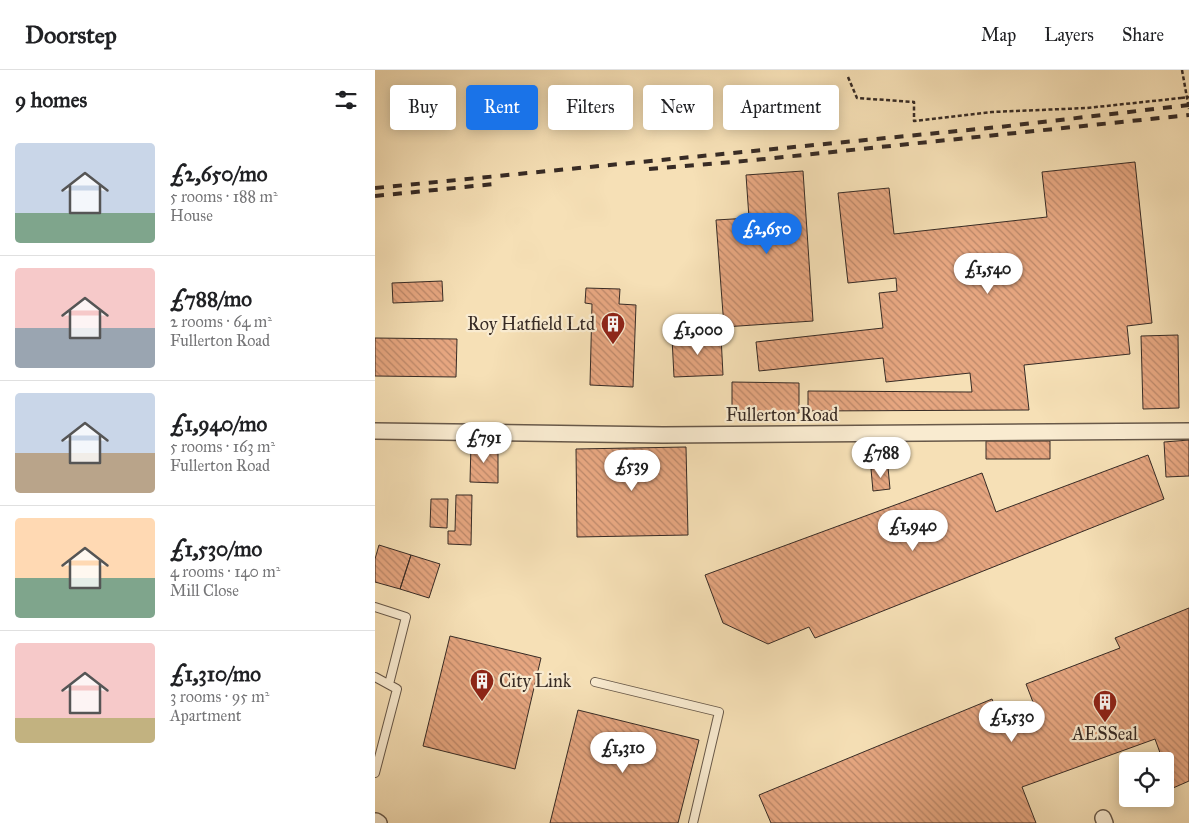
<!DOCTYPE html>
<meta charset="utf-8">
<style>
body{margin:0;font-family:"IM FELL Great Primer",serif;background:#f6f6f6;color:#202124;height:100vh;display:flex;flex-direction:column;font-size:19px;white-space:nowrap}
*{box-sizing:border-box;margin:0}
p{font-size:16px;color:#757577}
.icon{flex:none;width:28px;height:28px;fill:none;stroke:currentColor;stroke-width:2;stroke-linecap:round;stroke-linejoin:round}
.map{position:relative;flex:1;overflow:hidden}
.details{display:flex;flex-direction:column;background:#fff;width:375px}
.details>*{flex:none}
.hud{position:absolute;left:15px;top:15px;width:475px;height:45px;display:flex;gap:10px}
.tools{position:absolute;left:744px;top:682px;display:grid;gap:10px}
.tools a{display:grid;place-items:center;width:55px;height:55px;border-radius:5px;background:#fff;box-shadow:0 2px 12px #0003;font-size:25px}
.price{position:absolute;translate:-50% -42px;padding:0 11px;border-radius:18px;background:#fff;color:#222;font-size:16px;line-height:32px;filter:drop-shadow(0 1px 2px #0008)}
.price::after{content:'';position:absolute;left:50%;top:30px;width:15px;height:11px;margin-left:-8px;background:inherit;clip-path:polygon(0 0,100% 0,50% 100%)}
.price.active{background:#1a73e8;color:#fff}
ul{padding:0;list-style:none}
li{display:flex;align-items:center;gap:15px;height:125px;padding:0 15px}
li+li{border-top:1px solid #e0e0e0}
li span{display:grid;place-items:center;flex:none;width:140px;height:100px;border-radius:5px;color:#555}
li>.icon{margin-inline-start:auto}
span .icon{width:60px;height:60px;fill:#fffc;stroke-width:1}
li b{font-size:21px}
h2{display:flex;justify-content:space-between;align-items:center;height:60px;padding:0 15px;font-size:21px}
.tag{padding:0 18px;border-radius:5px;background:#fff;box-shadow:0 2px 12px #0003;font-size:18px;line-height:45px}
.tag.active{background:#1a73e8;color:#fff}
header{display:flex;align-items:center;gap:30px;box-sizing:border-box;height:70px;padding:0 25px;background:#fff;border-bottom:1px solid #e0e0e0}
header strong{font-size:24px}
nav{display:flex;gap:28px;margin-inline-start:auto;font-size:18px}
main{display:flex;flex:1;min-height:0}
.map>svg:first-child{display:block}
</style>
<header>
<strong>Doorstep</strong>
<nav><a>Map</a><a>Layers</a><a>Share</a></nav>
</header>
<main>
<section class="details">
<h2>9 homes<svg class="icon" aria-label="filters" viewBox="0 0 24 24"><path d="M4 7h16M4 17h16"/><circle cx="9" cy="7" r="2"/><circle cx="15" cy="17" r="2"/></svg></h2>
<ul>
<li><span style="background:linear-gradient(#c9d6e8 70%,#7fa58c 0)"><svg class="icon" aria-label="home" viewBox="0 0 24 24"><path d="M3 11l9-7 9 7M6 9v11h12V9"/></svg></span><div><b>£2,650/mo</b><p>5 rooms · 188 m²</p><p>House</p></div></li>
<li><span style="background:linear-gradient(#f6c9c9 60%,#9aa5b1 0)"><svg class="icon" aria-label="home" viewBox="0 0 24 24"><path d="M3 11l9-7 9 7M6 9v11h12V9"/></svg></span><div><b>£788/mo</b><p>2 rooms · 64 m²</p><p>Fullerton Road</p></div></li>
<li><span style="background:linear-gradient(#c9d6e8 60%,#b9a48a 0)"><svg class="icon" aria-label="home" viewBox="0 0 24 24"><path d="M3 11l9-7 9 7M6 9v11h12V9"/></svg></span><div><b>£1,940/mo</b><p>5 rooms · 163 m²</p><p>Fullerton Road</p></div></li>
<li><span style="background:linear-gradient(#ffd9b3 60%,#7fa58c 0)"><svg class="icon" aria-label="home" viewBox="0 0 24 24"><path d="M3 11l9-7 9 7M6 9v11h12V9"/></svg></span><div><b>£1,530/mo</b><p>4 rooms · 140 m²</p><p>Mill Close</p></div></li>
<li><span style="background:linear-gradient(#f6c9c9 75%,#c2b280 0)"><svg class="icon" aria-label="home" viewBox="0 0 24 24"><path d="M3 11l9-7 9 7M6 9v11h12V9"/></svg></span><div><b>£1,310/mo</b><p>3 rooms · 95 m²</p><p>Apartment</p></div></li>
</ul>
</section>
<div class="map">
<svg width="814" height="753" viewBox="0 0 814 753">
<defs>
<pattern id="building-back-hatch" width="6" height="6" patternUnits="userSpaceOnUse" patternTransform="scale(1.25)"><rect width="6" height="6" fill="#e6a680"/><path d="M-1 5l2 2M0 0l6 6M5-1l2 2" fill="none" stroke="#bb8769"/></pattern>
</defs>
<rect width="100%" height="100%" fill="#f6e0b6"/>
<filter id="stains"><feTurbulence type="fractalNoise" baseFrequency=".004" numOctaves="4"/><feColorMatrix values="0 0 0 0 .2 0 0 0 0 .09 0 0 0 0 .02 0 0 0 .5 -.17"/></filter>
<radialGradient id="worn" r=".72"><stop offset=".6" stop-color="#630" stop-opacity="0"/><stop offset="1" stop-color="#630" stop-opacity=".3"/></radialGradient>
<path fill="url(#building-back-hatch)" stroke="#372b25" d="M760,92L777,253L752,256L755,284L649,295L654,340L433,341V321L597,322L595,303L511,312L508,288L384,301L381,272L508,258L504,223L522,221L521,208L473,213L463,123L514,118L519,164L672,147L667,102Z
M428,101L438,251L349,257L341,150L374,148L371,105Z
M67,211L68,231L18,233L17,213Z
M211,218L245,219L244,234L261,235L258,317L215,315L217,234L210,233Z
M803,265L804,338L768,339L766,266Z
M346,266L348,305L299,307L297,268Z
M0,268L82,269L81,307L0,306Z
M357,312L424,313V343H357Z
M814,370V406L791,407L789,372Z
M611,371H675V389H611Z
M96,374L123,375V413L95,412Z
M311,377L313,465L202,467L201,379Z
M773,385L789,429L440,568L434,557L393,574L348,553L330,505L607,403L621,442Z
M513,397L515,419L498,421L496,399Z
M81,425H97L96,475L73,474V461H80Z
M56,429H73L72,458L55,457Z
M4,475L36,485L25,519L0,512V489Z
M36,485L65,494L54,528L25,519Z
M814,538V711L798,718L790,697V691H788L780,669L647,717L661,753H396L384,725L617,629L629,660L663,645L651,614L745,578L740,568Z
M75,566L166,588L140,699L48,676Z
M203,640L324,670L303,753H175Z"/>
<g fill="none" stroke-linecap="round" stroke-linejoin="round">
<defs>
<path id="lane" d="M0,537L31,547L14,614
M0,607L22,619L0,703
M220,612L344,642L318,753"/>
<path id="street" d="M0,361L288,365L814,361
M728,748L730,753
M1,751L4,753"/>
</defs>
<use href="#lane" stroke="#675849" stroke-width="10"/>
<use href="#street" stroke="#675849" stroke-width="18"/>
<path stroke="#372b25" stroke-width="2.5" stroke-dasharray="4 2.5" stroke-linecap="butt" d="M807,0L814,39
M473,7L482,28L539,32V51L617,42L712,38L806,28"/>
<use href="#lane" stroke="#f9ebd0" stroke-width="8"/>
<use href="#street" stroke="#f9ebd0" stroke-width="15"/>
<path stroke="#372b25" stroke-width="4" stroke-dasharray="9 9" stroke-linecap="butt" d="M274,99L380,90L814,45
M0,118L624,57L814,35
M0,126L119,114"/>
<path stroke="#372b25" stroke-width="2.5" stroke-dasharray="4 2.5" stroke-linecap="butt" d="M806,28L814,27"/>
</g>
<defs>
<symbol id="building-pin" viewBox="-11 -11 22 30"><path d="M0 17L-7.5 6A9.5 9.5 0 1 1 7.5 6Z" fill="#8f2418" stroke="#f9ebd0"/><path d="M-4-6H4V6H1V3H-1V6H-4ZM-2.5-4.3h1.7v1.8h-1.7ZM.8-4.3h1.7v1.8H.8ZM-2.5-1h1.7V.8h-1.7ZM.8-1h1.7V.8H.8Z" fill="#fff"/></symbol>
</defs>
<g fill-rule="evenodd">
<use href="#building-pin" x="224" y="240" width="28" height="38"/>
<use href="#building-pin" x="93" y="597" width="28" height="38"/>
<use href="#building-pin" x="716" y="618" width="28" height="38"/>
</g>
<g text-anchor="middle" stroke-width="4.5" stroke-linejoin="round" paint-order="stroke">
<g font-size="18" fill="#372b25" stroke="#f9ebd0" text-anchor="end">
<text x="220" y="260">Roy Hatfield Ltd</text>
<text x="124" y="617" text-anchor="start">City Link</text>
<text x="730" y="670" text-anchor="middle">AESSeal</text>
</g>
<g font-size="18" fill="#372b25" stroke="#f9ebd0">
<text x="407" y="351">Fullerton Road</text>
</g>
</g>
<rect width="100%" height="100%" filter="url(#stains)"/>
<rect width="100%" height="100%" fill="url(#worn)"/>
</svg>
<div class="tools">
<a><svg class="icon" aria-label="locate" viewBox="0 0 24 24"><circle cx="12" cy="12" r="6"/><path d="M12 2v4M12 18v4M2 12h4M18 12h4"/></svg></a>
</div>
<b class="price active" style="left:392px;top:185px">£2,650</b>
<b class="price" style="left:613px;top:225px">£1,540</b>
<b class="price" style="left:323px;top:286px">£1,000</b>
<b class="price" style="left:109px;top:394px">£791</b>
<b class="price" style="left:506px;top:409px">£788</b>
<b class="price" style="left:257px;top:422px">£539</b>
<b class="price" style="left:538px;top:482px">£1,940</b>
<b class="price" style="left:637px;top:673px">£1,530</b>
<b class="price" style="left:248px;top:704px">£1,310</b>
<div class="hud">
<a class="tag">Buy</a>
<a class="tag active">Rent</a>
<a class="tag">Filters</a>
<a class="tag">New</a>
<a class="tag">Apartment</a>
</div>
</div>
</main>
